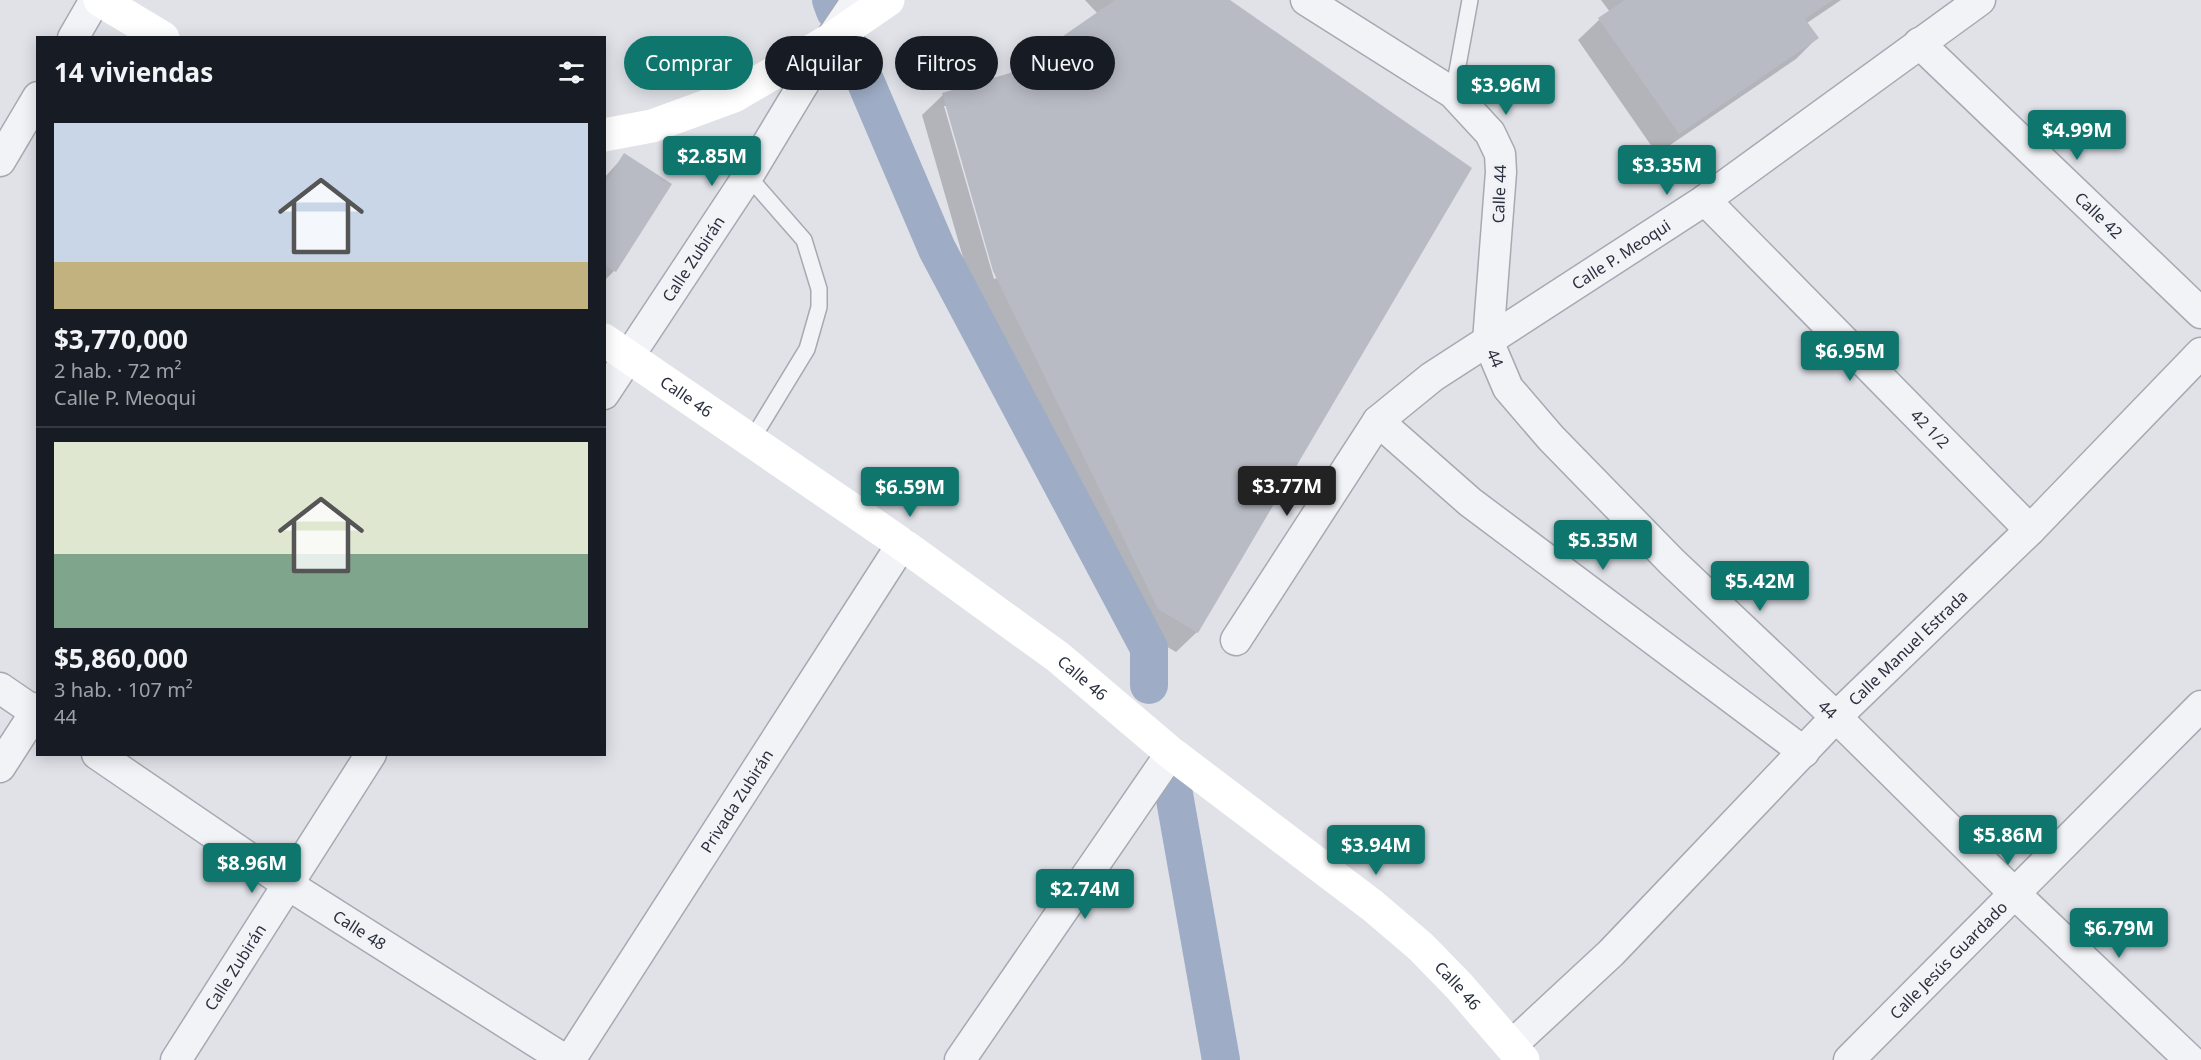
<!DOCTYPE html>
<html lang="es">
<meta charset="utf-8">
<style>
body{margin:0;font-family:"Noto Sans",sans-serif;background:#20242c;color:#f1f3f6;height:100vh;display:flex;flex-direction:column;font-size:22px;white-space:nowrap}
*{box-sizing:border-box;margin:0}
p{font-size:20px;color:#9ea1a6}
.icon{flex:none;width:33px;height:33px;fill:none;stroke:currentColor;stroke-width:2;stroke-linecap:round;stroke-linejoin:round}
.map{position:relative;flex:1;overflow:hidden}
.details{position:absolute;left:36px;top:36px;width:570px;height:720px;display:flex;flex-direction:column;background:#171b24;border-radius:0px;box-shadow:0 3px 15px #0003}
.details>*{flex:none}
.banner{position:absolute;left:624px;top:36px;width:570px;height:54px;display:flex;gap:12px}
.price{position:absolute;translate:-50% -51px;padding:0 14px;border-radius:6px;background:#0f766e;color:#fff;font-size:20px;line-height:39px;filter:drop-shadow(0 2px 3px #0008)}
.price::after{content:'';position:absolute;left:50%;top:36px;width:18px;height:14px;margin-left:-9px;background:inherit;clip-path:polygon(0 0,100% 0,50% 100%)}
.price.selected{background:#222;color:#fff}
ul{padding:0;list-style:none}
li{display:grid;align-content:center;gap:12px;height:318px;padding:0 18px}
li+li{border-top:2px solid #363941}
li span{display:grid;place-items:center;height:186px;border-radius:0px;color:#555}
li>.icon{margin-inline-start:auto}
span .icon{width:108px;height:108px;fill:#fffc;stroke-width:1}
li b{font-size:26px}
h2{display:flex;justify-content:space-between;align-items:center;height:72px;padding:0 18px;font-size:26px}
.tag{padding:0 21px;border-radius:27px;background:#171b24;box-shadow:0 3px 15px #0003;font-size:21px;line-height:54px}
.tag.selected{background:#0f766e;color:#fff}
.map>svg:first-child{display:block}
</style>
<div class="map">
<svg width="2201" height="1060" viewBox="0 0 2201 1060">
<rect width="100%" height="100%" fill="#e0e2e8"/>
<path fill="#0003" fill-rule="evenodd" d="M1085,0H1227L1197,632L1176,652L1138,630L973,292L922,115L943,95L1011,75L1098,14ZM944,106H948L997,278L994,279Z
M1601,0H1841L1807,23L1817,38L1796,59L1657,154L1578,40L1599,20L1610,12Z
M625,155L670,184L614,271L604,281V178Z"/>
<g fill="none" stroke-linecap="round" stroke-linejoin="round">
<path stroke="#9eadc5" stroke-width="38" d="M831,0L835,11
M852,50L937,249L1149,648V685
M1174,794L1221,1060"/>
</g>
<path fill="#b8bbc4" d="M1115,0H1230L1472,168L1198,633L1158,609L993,271L942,93L1010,73Z
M1625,0H1833L1805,19L1819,38L1679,134L1598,18Z
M624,153L672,184L616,272L604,265V185Z"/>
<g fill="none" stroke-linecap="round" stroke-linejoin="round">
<defs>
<path id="lane" d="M1453,93L1470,0
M748,176L804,240L819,289V307L807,349L751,441"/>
<g id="street">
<path id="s1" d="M1306,0L1453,93L1490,133L1500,154L1501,172L1488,341L1508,388L1551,438L1672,562L1836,717L2014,893L2190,1060"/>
<path d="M73,38L95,0"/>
<path id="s2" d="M1919,43L2201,313"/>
<path d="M0,161L38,97"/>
<path id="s3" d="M1705,200L2030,530"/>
<path id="s4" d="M604,394L748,176L830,40L857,0"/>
<path d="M1378,421L1470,502L1804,752"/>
<path id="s5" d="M1236,640L1378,421L1432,377L1705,200L1980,0"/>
<path d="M0,688L38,714"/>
<path id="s6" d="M97,754L287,884L565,1060"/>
<path d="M0,767L38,708"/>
<path id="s7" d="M1512,1045L1611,953L1836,717L2030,530L2201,353"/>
<path id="s8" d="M176,1060L371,754"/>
<path id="s9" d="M570,1060L902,544"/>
<path d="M960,1060L1171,753"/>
<path id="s10" d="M1849,1060L2201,706"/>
</g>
</defs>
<use href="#lane" stroke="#a6a9b2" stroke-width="18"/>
<use href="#street" stroke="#a6a9b2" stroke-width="33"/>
<use href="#lane" stroke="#f2f3f6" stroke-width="15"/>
<use href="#street" stroke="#f2f3f6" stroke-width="30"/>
<g stroke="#fff" stroke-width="33">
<path d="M100,0L163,38"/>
<path d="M604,135L652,126L734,96L830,40L888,0"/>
<path id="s11" d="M604,340L902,544L1058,657L1171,753L1373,906L1421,947L1459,986L1523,1060"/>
</g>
</g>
<g text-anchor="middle" stroke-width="6" stroke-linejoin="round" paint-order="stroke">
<g font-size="16" fill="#2a2f3e" stroke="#eff1f5">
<text transform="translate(1499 194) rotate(-88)" y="6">Calle 44</text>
<text dy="6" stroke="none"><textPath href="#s2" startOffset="249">Calle 42</textPath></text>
<text dy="6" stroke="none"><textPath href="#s5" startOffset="556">Calle P. Meoqui</textPath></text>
<text dy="6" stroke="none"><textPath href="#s4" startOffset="162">Calle Zubirán</textPath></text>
<text dy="6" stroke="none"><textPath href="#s1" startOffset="458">44</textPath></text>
<text dy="6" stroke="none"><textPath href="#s11" startOffset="100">Calle 46</textPath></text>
<text dy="6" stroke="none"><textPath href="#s3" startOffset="321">42 1/2</textPath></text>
<text dy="6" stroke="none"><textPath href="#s7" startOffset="561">Calle Manuel Estrada</textPath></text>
<text dy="6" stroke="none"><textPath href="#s11" startOffset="586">Calle 46</textPath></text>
<text dy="6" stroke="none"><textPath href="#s1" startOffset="944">44</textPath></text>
<text dy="6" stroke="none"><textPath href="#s9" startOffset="308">Privada Zubirán</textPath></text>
<text dy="6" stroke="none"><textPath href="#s6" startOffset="316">Calle 48</textPath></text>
<text dy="6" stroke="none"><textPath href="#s10" startOffset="141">Calle Jesús Guardado</textPath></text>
<text dy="6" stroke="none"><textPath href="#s8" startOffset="110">Calle Zubirán</textPath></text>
<text dy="6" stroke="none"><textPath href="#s11" startOffset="1072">Calle 46</textPath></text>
</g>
</g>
</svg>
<b class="price" style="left:1506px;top:116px">$3.96M</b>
<b class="price" style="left:2077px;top:161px">$4.99M</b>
<b class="price" style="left:712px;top:187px">$2.85M</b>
<b class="price" style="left:1667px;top:196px">$3.35M</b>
<b class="price" style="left:1850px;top:382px">$6.95M</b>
<b class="price selected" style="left:1287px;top:517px">$3.77M</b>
<b class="price" style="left:910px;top:518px">$6.59M</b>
<b class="price" style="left:1603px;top:571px">$5.35M</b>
<b class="price" style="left:1760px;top:612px">$5.42M</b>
<b class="price" style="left:2008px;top:866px">$5.86M</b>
<b class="price" style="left:1376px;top:876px">$3.94M</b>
<b class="price" style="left:252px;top:894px">$8.96M</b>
<b class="price" style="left:1085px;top:920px">$2.74M</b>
<b class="price" style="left:2119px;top:959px">$6.79M</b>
<div class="banner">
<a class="tag selected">Comprar</a>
<a class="tag">Alquilar</a>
<a class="tag">Filtros</a>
<a class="tag">Nuevo</a>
</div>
<section class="details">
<h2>14 viviendas<svg class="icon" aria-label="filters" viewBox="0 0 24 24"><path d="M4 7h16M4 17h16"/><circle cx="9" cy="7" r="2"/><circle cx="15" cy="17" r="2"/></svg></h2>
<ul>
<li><span style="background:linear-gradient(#c9d6e8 75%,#c2b280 0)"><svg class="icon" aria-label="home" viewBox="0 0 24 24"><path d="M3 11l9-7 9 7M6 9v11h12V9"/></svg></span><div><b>$3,770,000</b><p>2 hab. · 72 m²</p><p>Calle P. Meoqui</p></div></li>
<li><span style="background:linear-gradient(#dfe7d0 60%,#7fa58c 0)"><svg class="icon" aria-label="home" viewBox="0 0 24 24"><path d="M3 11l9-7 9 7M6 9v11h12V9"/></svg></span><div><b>$5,860,000</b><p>3 hab. · 107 m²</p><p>44</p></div></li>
</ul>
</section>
</div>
